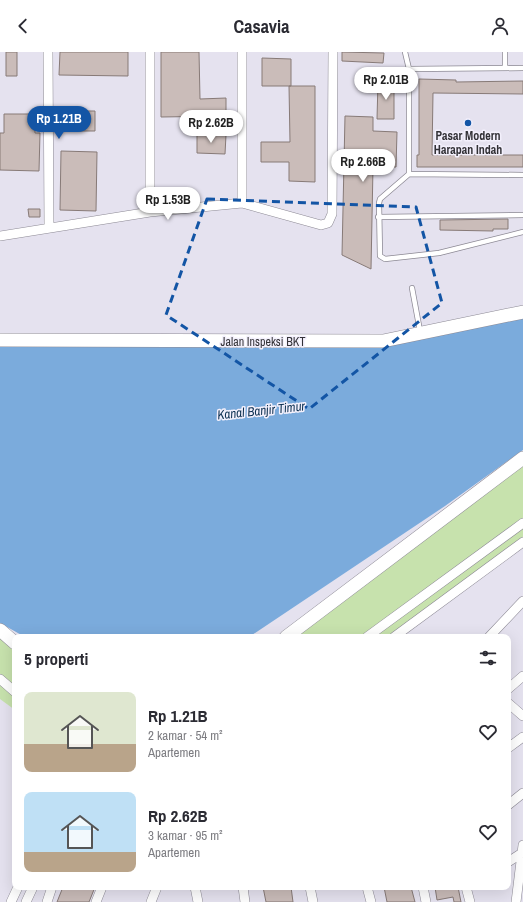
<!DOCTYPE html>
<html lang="id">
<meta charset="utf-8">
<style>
body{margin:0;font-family:"Archivo Narrow",sans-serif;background:#f2f2f3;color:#2b2b33;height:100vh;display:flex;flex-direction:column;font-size:15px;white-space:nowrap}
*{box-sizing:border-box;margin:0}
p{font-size:13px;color:#7c7c81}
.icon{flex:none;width:22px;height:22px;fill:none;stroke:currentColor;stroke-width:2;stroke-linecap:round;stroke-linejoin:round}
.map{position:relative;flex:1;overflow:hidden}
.panel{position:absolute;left:12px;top:582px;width:499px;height:256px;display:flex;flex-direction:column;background:#fff;border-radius:8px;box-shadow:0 4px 16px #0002}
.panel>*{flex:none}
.price{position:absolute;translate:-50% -34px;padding:0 9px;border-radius:14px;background:#fff;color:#222;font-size:13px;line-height:26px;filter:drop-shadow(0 1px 2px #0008)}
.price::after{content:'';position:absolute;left:50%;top:24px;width:12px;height:9px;margin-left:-6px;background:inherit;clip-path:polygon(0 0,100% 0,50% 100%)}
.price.active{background:#1355a5;color:#fff}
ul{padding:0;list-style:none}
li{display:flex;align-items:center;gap:12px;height:100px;padding:0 12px}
li span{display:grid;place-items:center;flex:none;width:112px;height:80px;border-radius:8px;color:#555}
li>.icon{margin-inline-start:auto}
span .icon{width:48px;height:48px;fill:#fffc;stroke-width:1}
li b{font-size:17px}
h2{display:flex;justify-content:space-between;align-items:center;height:48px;padding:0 12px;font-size:17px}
header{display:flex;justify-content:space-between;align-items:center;height:52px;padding:0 12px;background:#fff;font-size:18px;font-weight:700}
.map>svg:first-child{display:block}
</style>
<header><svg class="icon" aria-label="back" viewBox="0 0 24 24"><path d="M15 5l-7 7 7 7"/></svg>Casavia<svg class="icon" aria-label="person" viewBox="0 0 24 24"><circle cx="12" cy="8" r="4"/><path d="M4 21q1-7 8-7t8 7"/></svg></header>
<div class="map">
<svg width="523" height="850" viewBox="0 0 523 850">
<rect width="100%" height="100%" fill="#e5e2ef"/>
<path fill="#c7e2ad" d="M523,407V490L394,585H287Z
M0,578L15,591V658L0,647Z"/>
<path fill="#7babdc" d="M523,263V398L445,454L249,585H25L0,571V293L376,292Z"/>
<path fill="#cabcb9" stroke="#877a77" d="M6,0H17V24H6Z
M60,0H128V24L59,23Z
M161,0H199L200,47L226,46V64L161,65Z
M342,0L384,1L383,11L342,9Z
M262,6L291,7V34H262Z
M419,27L456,28V30L523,29V42L433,41L432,103H523V115H417V103H419Z
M378,30L394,31V67H377Z
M289,34H315V130L289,129V110H261V90H290Z
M60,59H95V79H60Z
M4,62H35V81H40L39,119L0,118V81H4Z
M345,64L373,65V79L397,80L396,115H373L371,217L342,203Z
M197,83H226L225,102L197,101Z
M61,99L97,100L96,159L60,158Z
M28,157H40V165H29Z
M508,167V177H493V179L440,178V168Z
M63,835H95L89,850H57Z
M263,835H291L293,850H266Z
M384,835H411L415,850H387Z
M435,835H458L461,850H454L453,845L437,848Z"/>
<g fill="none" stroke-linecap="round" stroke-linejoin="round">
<defs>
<path id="lane" d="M405,0L409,17
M505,0V16
M523,16L409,17V122L523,123
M409,122L380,147L379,151L380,204L385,207L439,201L523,180
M378,165L523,163
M412,236L420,279"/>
<path id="street" d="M48,0L49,176
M242,151V0
M150,160V0
M0,184L150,160L242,151L321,173L328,171L332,162L333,0
M367,585L523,471
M394,585L523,490
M489,585L523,549
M0,627L15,640
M508,637L523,624
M508,651L523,664
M508,696L523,685
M508,753L523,741
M508,810L522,801
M195,835L198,850
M243,835L245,850
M310,835L313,850
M367,835L371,850
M423,835L426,850
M466,835L470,850
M11,850L18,835
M26,850L33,835
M47,850L52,835
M96,850L102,835
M151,850L157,835
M516,850L523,793"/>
<path id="secondary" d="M0,288L383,289L523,260
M0,578L15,591
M286,585L523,406"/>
</defs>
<use href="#lane" stroke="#8c8994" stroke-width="6"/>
<use href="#street" stroke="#8c8994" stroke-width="10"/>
<use href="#secondary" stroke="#8c8994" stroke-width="14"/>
<use href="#lane" stroke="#fff" stroke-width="4.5"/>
<use href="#street" stroke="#fff" stroke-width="9"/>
<use href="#secondary" stroke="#fff" stroke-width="13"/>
</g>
<path fill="none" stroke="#1355a5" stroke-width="3" stroke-dasharray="8 5" stroke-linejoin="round" d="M207,147L416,155L442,251L309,357L166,263Z"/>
<circle fill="#1355a5" stroke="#f3f0fc" stroke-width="1.5" cx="468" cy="71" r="4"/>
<g text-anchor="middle" stroke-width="3" stroke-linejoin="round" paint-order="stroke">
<g font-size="12" font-weight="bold" fill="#323136" stroke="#f3f0fc">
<text x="468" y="88">Pasar Modern<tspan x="468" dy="14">Harapan Indah</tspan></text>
</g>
<g font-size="12" fill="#323136" stroke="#f3f0fc">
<text x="263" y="294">Jalan Inspeksi BKT</text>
</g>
<g font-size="13" font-style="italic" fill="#0b2f50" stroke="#f3f0fc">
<text transform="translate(261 358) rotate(-6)" y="5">Kanal Banjir Timur</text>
</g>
</g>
</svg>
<b class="price" style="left:386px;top:49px">Rp 2.01B</b>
<b class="price active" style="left:59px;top:88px">Rp 1.21B</b>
<b class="price" style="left:211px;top:92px">Rp 2.62B</b>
<b class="price" style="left:363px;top:131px">Rp 2.66B</b>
<b class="price" style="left:168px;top:169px">Rp 1.53B</b>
<section class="panel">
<h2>5 properti<svg class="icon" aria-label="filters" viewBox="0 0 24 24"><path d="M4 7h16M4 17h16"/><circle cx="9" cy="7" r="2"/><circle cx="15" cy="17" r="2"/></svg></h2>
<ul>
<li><span style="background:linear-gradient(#dfe7d0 65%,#b9a48a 0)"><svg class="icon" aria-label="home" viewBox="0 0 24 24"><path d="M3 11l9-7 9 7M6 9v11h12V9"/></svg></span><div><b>Rp 1.21B</b><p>2 kamar · 54 m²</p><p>Apartemen</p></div><svg class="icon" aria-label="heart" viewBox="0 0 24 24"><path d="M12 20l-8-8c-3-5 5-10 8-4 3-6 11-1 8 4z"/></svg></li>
<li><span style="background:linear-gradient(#bfe0f5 75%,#b9a48a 0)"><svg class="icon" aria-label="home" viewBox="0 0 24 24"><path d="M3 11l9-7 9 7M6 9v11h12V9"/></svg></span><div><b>Rp 2.62B</b><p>3 kamar · 95 m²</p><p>Apartemen</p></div><svg class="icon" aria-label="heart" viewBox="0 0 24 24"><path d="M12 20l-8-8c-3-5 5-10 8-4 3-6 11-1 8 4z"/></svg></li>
</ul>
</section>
</div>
